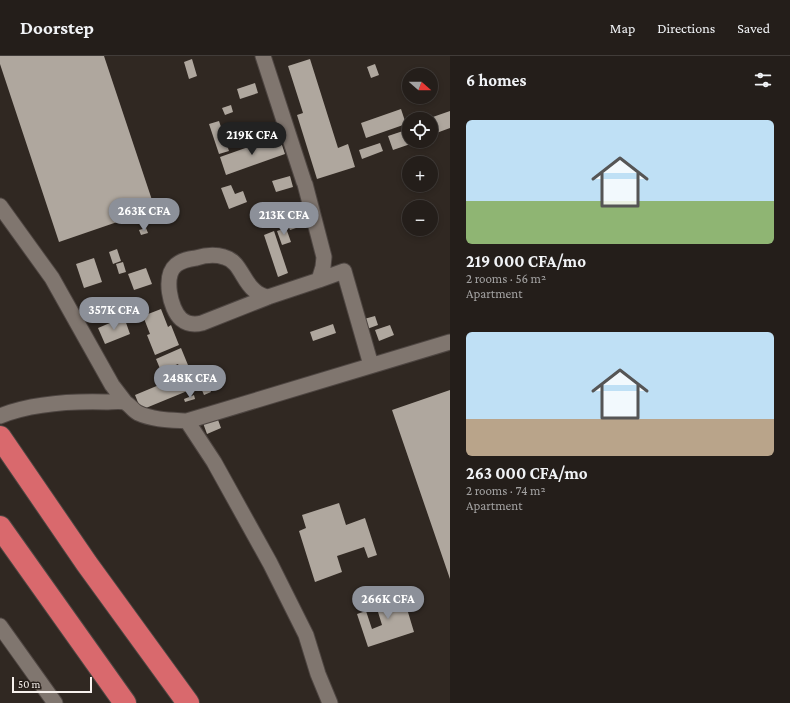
<!DOCTYPE html>
<meta charset="utf-8">
<style>
body{margin:0;font-family:"Crimson Pro",serif;background:#302b27;color:#f1f3f6;height:100vh;display:flex;flex-direction:column;font-size:15px;white-space:nowrap}
*{box-sizing:border-box;margin:0}
p{font-size:13px;color:#a3a2a2}
.icon{flex:none;width:22px;height:22px;fill:none;stroke:currentColor;stroke-width:2;stroke-linecap:round;stroke-linejoin:round}
.map{position:relative;flex:1;overflow:hidden}
.panel{display:flex;flex-direction:column;background:#241e1a;width:340px}
.panel>*{flex:none}
.needle{width:26px;rotate:110deg}
.buttons{position:absolute;left:402px;top:12px;display:grid;gap:8px}
.buttons a{display:grid;place-items:center;width:36px;height:36px;border-radius:50%;background:#241e1a;box-shadow:0 2px 6px #0003,0 0 0 1px #413c39;font-size:20px}
.scale{position:absolute;left:12px;bottom:10px;width:80px;box-sizing:border-box;padding-left:4px;border:2px solid #f7f1ed;border-top:0;font-size:11px;line-height:14px;white-space:nowrap;color:#f7f1ed;-webkit-text-stroke:3px #261e19;paint-order:stroke}
.price{position:absolute;translate:-50% -34px;padding:0 9px;border-radius:14px;background:#8c9099;color:#fff;font-size:13px;line-height:26px;filter:drop-shadow(0 1px 2px #0008)}
.price::after{content:'';position:absolute;left:50%;top:24px;width:12px;height:9px;margin-left:-6px;background:inherit;clip-path:polygon(0 0,100% 0,50% 100%)}
.price.current{background:#222;color:#fff}
ul{padding:0;list-style:none}
li{display:grid;align-content:center;gap:8px;height:212px;padding:0 16px}
li span{display:grid;place-items:center;height:124px;border-radius:6px;color:#555}
li>.icon{margin-inline-start:auto}
span .icon{width:72px;height:72px;fill:#fffc;stroke-width:1}
li b{font-size:17px}
h2{display:flex;justify-content:space-between;align-items:center;height:48px;padding:0 16px;font-size:17px}
header{display:flex;align-items:center;gap:24px;box-sizing:border-box;height:56px;padding:0 20px;background:#241e1a;border-bottom:1px solid #413c39}
header strong{font-size:19px}
nav{display:flex;gap:22px;margin-inline-start:auto;font-size:14px}
main{display:flex;flex:1;min-height:0}
.map>svg:first-child{display:block}
</style>
<header>
<strong>Doorstep</strong>
<nav><a>Map</a><a>Directions</a><a>Saved</a></nav>
</header>
<main>
<div class="map">
<svg width="450" height="647" viewBox="0 0 450 647">
<rect width="100%" height="100%" fill="#302822"/>
<path fill="#afa79e" d="M0,0H104L155,153L59,186L0,8Z
M192,3L197,20L189,23L184,6Z
M310,3L338,92L348,88L355,111L317,123L297,59L303,57L288,10Z
M375,8L379,19L371,22L367,11Z
M255,27L258,37L240,43L237,33Z
M231,49L233,56L225,59L222,52Z
M401,53L406,68L366,82L361,67Z
M450,55V72L431,79V63H427Z
M219,65L229,95L219,98L209,68Z
M409,73V85H419L393,94L388,80Z
M279,80L285,98L226,119L220,101Z
M380,87L383,95L362,103L359,94Z
M290,120L293,131L276,136L272,125Z
M231,129L235,138L243,135L247,146L229,153L221,132Z
M294,165L296,172L290,174L287,167Z
M146,172L148,177L141,179L139,174Z
M286,172L291,186L282,189L277,175Z
M274,175L288,217L278,221L264,179Z
M117,193L121,205L113,208L109,196Z
M94,202L102,226L84,232L76,208Z
M123,206L126,216L119,218L116,208Z
M146,212L152,228L134,234L128,218Z
M161,253L168,271L171,269L179,289L155,299L147,279L150,278L143,260Z
M375,260L378,269L367,273L364,263Z
M124,261L130,278L105,288L98,272Z
M333,268L336,277L313,285L310,276Z
M390,269L394,279L379,285L375,274Z
M181,292L197,331L141,354L135,339L183,319L178,308L161,315L156,303Z
M208,329L211,336L204,339L201,332Z
M450,334V523L392,354Z
M194,339L195,343L185,346L184,343Z
M217,361L221,372L207,378L203,367Z
M339,447L346,469L365,462L377,499L368,502L364,491L337,500L342,516L315,526L299,475L306,472L302,459Z
M401,533L414,576L368,591L357,558L366,555L372,573L382,569L378,556L384,554L380,540Z"/>
<g fill="none" stroke-linecap="round" stroke-linejoin="round">
<defs>
<path id="minor" d="M263,0L304,126
M0,150L52,222L112,329L125,346
M319,224L344,215L371,309
M268,241C263,240 258,238 254,234C242,224 240,205 224,201C214,198 206,199 196,202C189,203 182,204 176,209C163,220 170,253 181,263C187,268 194,269 202,267L268,241L319,224L323,211L324,201L305,128
M0,360C33,347 71,345 106,346C111,346 119,345 124,346C130,348 133,355 138,357C153,364 171,364 187,365L450,286
M187,365L214,406L270,507L306,579L318,618L330,647
M0,570L55,647"/>
<path id="highway" d="M0,381L87,508L188,647
M0,471L125,647"/>
</defs>
<use href="#minor" stroke="#4e4642" stroke-width="17"/>
<use href="#highway" stroke="#4e4642" stroke-width="24"/>
<use href="#minor" stroke="#80766f" stroke-width="15"/>
<use href="#highway" stroke="#d9696d" stroke-width="22"/>
</g>
</svg>
<div class="buttons">
<a><svg class="needle" viewBox="-14 -14 28 28"><path d="M0-13l5 13h-10z" fill="#e53935"/><path d="M0 13l5-13h-10z" fill="#a3a2a2"/></svg></a>
<a><svg class="icon" aria-label="locate" viewBox="0 0 24 24"><circle cx="12" cy="12" r="6"/><path d="M12 2v4M12 18v4M2 12h4M18 12h4"/></svg></a>
<a>+</a>
<a>−</a>
</div>
<div class="scale">50 m</div>
<b class="price current" style="left:252px;top:100px">219K CFA</b>
<b class="price" style="left:144px;top:176px">263K CFA</b>
<b class="price" style="left:284px;top:180px">213K CFA</b>
<b class="price" style="left:114px;top:275px">357K CFA</b>
<b class="price" style="left:190px;top:343px">248K CFA</b>
<b class="price" style="left:388px;top:564px">266K CFA</b>
</div>
<section class="panel">
<h2>6 homes<svg class="icon" aria-label="filters" viewBox="0 0 24 24"><path d="M4 7h16M4 17h16"/><circle cx="9" cy="7" r="2"/><circle cx="15" cy="17" r="2"/></svg></h2>
<ul>
<li><span style="background:linear-gradient(#bfe0f5 65%,#8fb573 0)"><svg class="icon" aria-label="home" viewBox="0 0 24 24"><path d="M3 11l9-7 9 7M6 9v11h12V9"/></svg></span><div><b>219 000 CFA/mo</b><p>2 rooms · 56 m²</p><p>Apartment</p></div></li>
<li><span style="background:linear-gradient(#bfe0f5 70%,#b9a48a 0)"><svg class="icon" aria-label="home" viewBox="0 0 24 24"><path d="M3 11l9-7 9 7M6 9v11h12V9"/></svg></span><div><b>263 000 CFA/mo</b><p>2 rooms · 74 m²</p><p>Apartment</p></div></li>
</ul>
</section>
</main>
